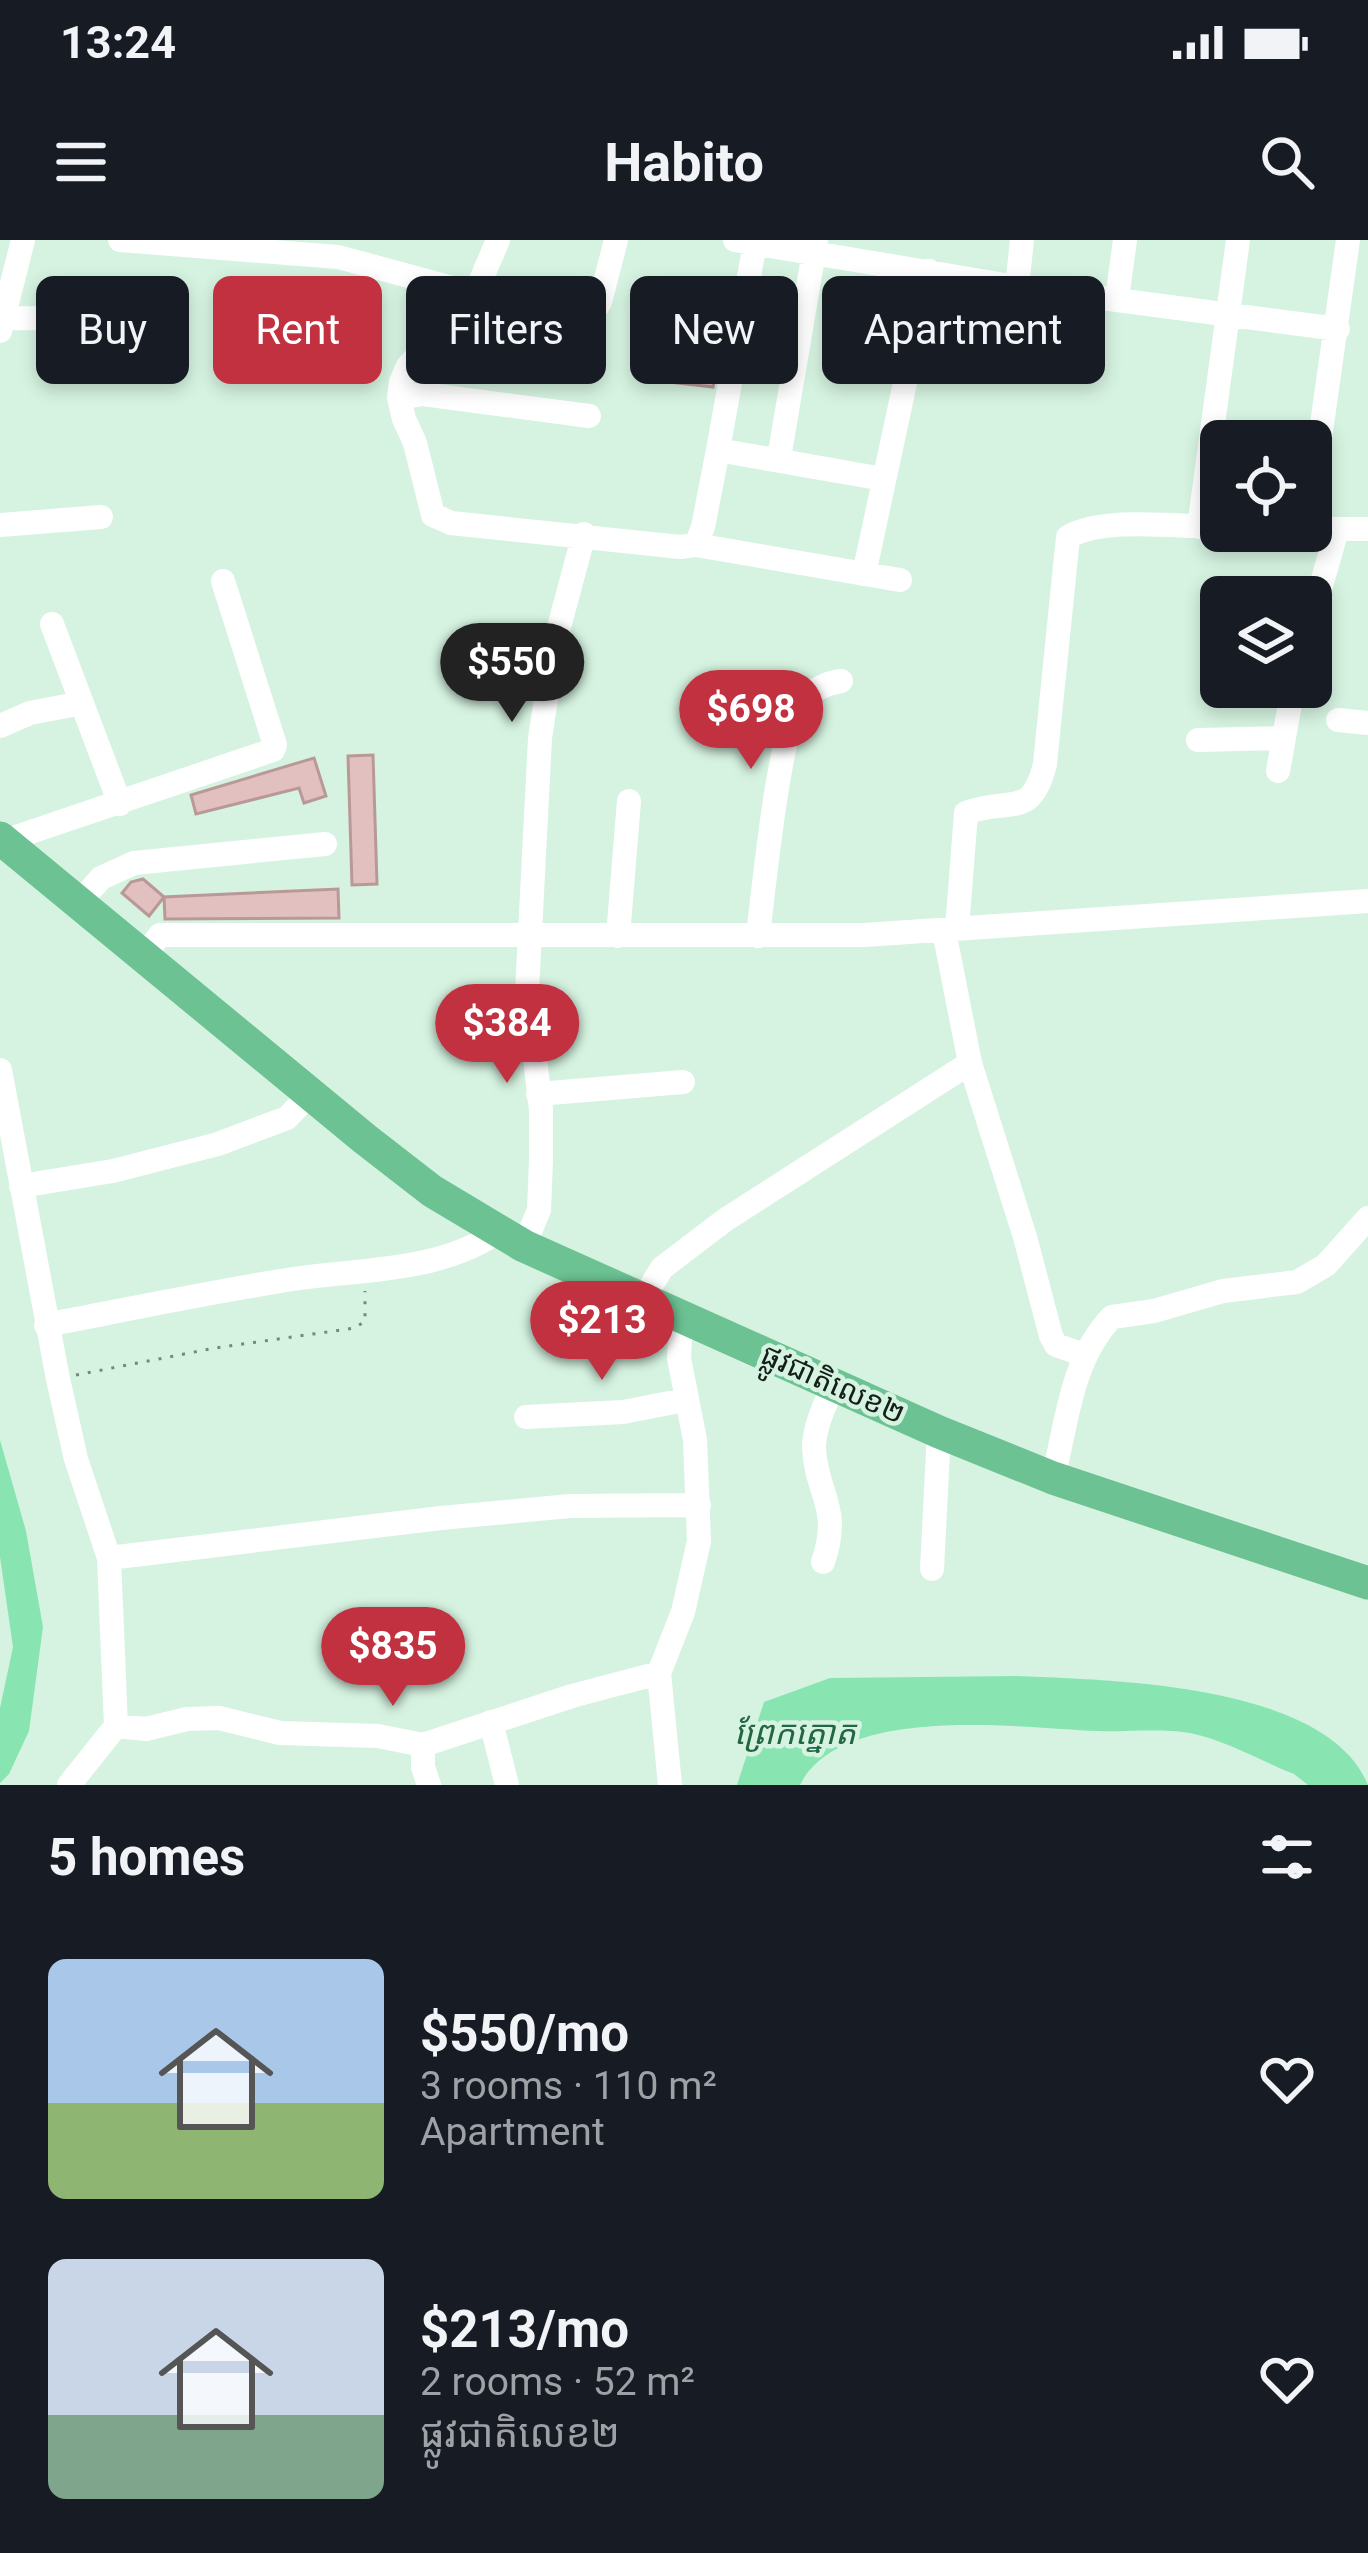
<!DOCTYPE html>
<meta charset="utf-8">
<style>
body{margin:0;font-family:Roboto,"Noto Sans Khmer",sans-serif;background:#20242c;color:#f1f3f6;height:100vh;display:flex;flex-direction:column;font-size:45px;white-space:nowrap}
*{box-sizing:border-box;margin:0}
p{font-size:39px;color:#9ea1a6}
.icon{flex:none;width:66px;height:66px;fill:none;stroke:currentColor;stroke-width:2;stroke-linecap:round;stroke-linejoin:round}
.map{position:relative;height:1545px;overflow:hidden}
.sheet{display:flex;flex-direction:column;background:#171b24;flex:1}
.sheet>*{flex:none}
.hud{position:absolute;left:36px;top:36px;width:1296px;height:108px;display:flex;gap:24px}
.buttons{position:absolute;left:1200px;top:180px;display:grid;gap:24px}
.buttons a{display:grid;place-items:center;width:132px;height:132px;border-radius:18px;background:#171b24;box-shadow:0 6px 18px #0003;font-size:60px}
.price{position:absolute;translate:-50% -102px;padding:0 27px;border-radius:42px;background:#c13140;color:#fff;font-size:39px;line-height:78px;filter:drop-shadow(0 3px 6px #0008)}
.price::after{content:'';position:absolute;left:50%;top:72px;width:36px;height:27px;margin-left:-18px;background:inherit;clip-path:polygon(0 0,100% 0,50% 100%)}
.price.current{background:#222;color:#fff}
ul{padding:0;list-style:none}
li{display:flex;align-items:center;gap:36px;height:300px;padding:0 48px}
li span{display:grid;place-items:center;flex:none;width:336px;height:240px;border-radius:18px;color:#555}
li>.icon{margin-inline-start:auto}
span .icon{width:144px;height:144px;fill:#fffc;stroke-width:1}
li b{font-size:51px}
h2{display:flex;justify-content:space-between;align-items:center;height:144px;padding:0 48px;font-size:51px}
.chip{padding:0 42px;border-radius:18px;background:#171b24;box-shadow:0 6px 18px #0003;font-size:42px;line-height:108px}
.chip.current{background:#c13140;color:#fff}
.status{display:flex;justify-content:space-between;align-items:center;height:84px;padding:0 60px;background:#171b24;direction:ltr}
.status svg{height:33px;fill:currentColor}
header{display:flex;justify-content:space-between;align-items:center;height:156px;padding:0 48px;background:#171b24;font-size:54px;font-weight:700}
.map>svg:first-child{display:block}
</style>
<div class="status"><b>13:24</b><svg viewBox="0 0 49 12"><path d="M0 12V9h3v3zM5 12V6h3v6zM10 12V3h3v9zM15 12V0h3v12zM26 1h20v11H26zM47 4h2v5h-2z"/></svg></div>
<header><svg class="icon" aria-label="menu" viewBox="0 0 24 24"><path d="M4 6h16M4 12h16M4 18h16"/></svg>Habito<svg class="icon" aria-label="search" viewBox="0 0 24 24"><circle cx="10" cy="10" r="6"/><path d="M15 15l6 6"/></svg></header>
<div class="map">
<svg width="1368" height="1545" viewBox="0 0 1368 1545">
<rect width="100%" height="100%" fill="#d6f3e1"/>
<path fill="#88e5b1" d="M0,1200L26,1291L43,1387L29,1491L9,1534L0,1543V1468L13,1407L0,1317Z
M1016,1436C1110,1440 1327,1443 1368,1545H1308L1294,1534C1261,1521 1225,1500 1190,1493C1161,1488 1127,1492 1097,1491C1021,1488 841,1463 800,1545H737L764,1462L830,1438Z"/>
<path fill="#e2c0bf" stroke="#b99998" stroke-width="3" d="M646,104L719,111L713,147L642,139Z
M373,515L377,644L352,645L348,516Z
M314,518L326,556L304,563L299,548L196,574L191,555Z
M143,639L164,657L149,676L122,653L131,642Z
M338,649L339,678L165,679L164,657Z"/>
<g fill="none" stroke-linecap="round" stroke-linejoin="round">
<path stroke="#74887c" stroke-width="3" stroke-dasharray="3 9" stroke-linecap="butt" d="M76,1135L215,1108L355,1088L365,1081V1051"/>
<path stroke="#fff" stroke-width="24" d="M120,0L338,17L475,54L590,77L600,62L616,0
M498,0L475,54L408,126L401,142L399,158L404,179L415,203L433,275L451,283L680,307L696,305L900,340
M735,0L1017,47L1338,89
M1017,47L1022,0
M1117,59L1125,0
M0,78L119,79
M0,91L23,0
M399,158L423,154L589,176
M718,210L883,239
M779,218L816,0
M1311,262L1348,0
M0,285L101,277
M1199,287L1238,0
M1311,289H1368
M696,305L703,287L718,210L755,3
M864,334L929,31
M1311,381L1337,290
M52,384L120,564
M1338,480L1368,483
M0,486L30,473L82,463
M1198,500L1281,498
M1278,531L1293,447
M0,606L4,601L273,510L275,505L223,341
M79,663L101,638L134,623L325,604
M957,689L966,573C1010,556 1031,581 1045,524L1068,297C1104,276 1179,287 1221,287
M944,691L970,823L1025,997L1051,1096L1056,1105L1076,1112
M618,696L629,561
M758,696C763,655 779,488 800,463C810,451 826,443 841,441
M144,715L160,695H864L1368,661
M0,830L58,1139L76,1219L109,1318L116,1486L69,1545
M538,854L683,842
M21,946L113,931L218,904L287,878L309,855
M524,1006L539,970L541,920V870L527,751L540,498L554,406L584,294
M643,1059L662,1028L725,980L970,823
M46,1085C129,1069 211,1052 293,1039C362,1029 441,1032 499,991
M526,1177L623,1172L685,1160
M1053,1238C1067,1183 1071,1119 1112,1077L1154,1071L1223,1051L1297,1042L1326,1025L1368,978
M109,1318L441,1278L570,1266L699,1265
M823,1322C842,1267 816,1254 814,1208C814,1186 826,1163 834,1143
M932,1329L939,1192
M491,1482L507,1545
M116,1486L146,1489L187,1479L219,1478L280,1493L378,1496L423,1505L572,1456L659,1433
M423,1505V1527L429,1545
M670,1545L659,1433L683,1372L699,1301L695,1200L679,1118L680,1098L689,1080"/>
<path stroke="#6cc293" stroke-width="33" d="M0,598L365,899L432,951L524,1006L939,1192L1053,1238L1368,1343"/>
</g>
<g text-anchor="middle" stroke-width="9" stroke-linejoin="round" paint-order="stroke">
<g font-size="30" fill="#151f19" stroke="#d6f3e1">
<text transform="translate(833 1144) rotate(24)" y="10">ផ្លូវជាតិលេខ២</text>
</g>
<g font-size="33" font-style="italic" fill="#264" stroke="#d6f3e1">
<text x="795" y="1504">ព្រែកត្នោត</text>
</g>
</g>
</svg>
<div class="buttons">
<a><svg class="icon" aria-label="locate" viewBox="0 0 24 24"><circle cx="12" cy="12" r="6"/><path d="M12 2v4M12 18v4M2 12h4M18 12h4"/></svg></a>
<a><svg class="icon" aria-label="layers" viewBox="0 0 24 24"><path d="M12 4l9 5-9 5-9-5zM3 14l9 5 9-5"/></svg></a>
</div>
<b class="price current" style="left:512px;top:485px">$550</b>
<b class="price" style="left:751px;top:532px">$698</b>
<b class="price" style="left:507px;top:846px">$384</b>
<b class="price" style="left:602px;top:1143px">$213</b>
<b class="price" style="left:393px;top:1469px">$835</b>
<div class="hud">
<a class="chip">Buy</a>
<a class="chip current">Rent</a>
<a class="chip">Filters</a>
<a class="chip">New</a>
<a class="chip">Apartment</a>
</div>
</div>
<section class="sheet">
<h2>5 homes<svg class="icon" aria-label="filters" viewBox="0 0 24 24"><path d="M4 7h16M4 17h16"/><circle cx="9" cy="7" r="2"/><circle cx="15" cy="17" r="2"/></svg></h2>
<ul>
<li><span style="background:linear-gradient(#a9c7e8 60%,#8fb573 0)"><svg class="icon" aria-label="home" viewBox="0 0 24 24"><path d="M3 11l9-7 9 7M6 9v11h12V9"/></svg></span><div><b>$550/mo</b><p>3 rooms · 110 m²</p><p>Apartment</p></div><svg class="icon" aria-label="heart" viewBox="0 0 24 24"><path d="M12 20l-8-8c-3-5 5-10 8-4 3-6 11-1 8 4z"/></svg></li>
<li><span style="background:linear-gradient(#c9d6e8 65%,#7fa58c 0)"><svg class="icon" aria-label="home" viewBox="0 0 24 24"><path d="M3 11l9-7 9 7M6 9v11h12V9"/></svg></span><div><b>$213/mo</b><p>2 rooms · 52 m²</p><p>ផ្លូវជាតិលេខ២</p></div><svg class="icon" aria-label="heart" viewBox="0 0 24 24"><path d="M12 20l-8-8c-3-5 5-10 8-4 3-6 11-1 8 4z"/></svg></li>
</ul>
</section>
